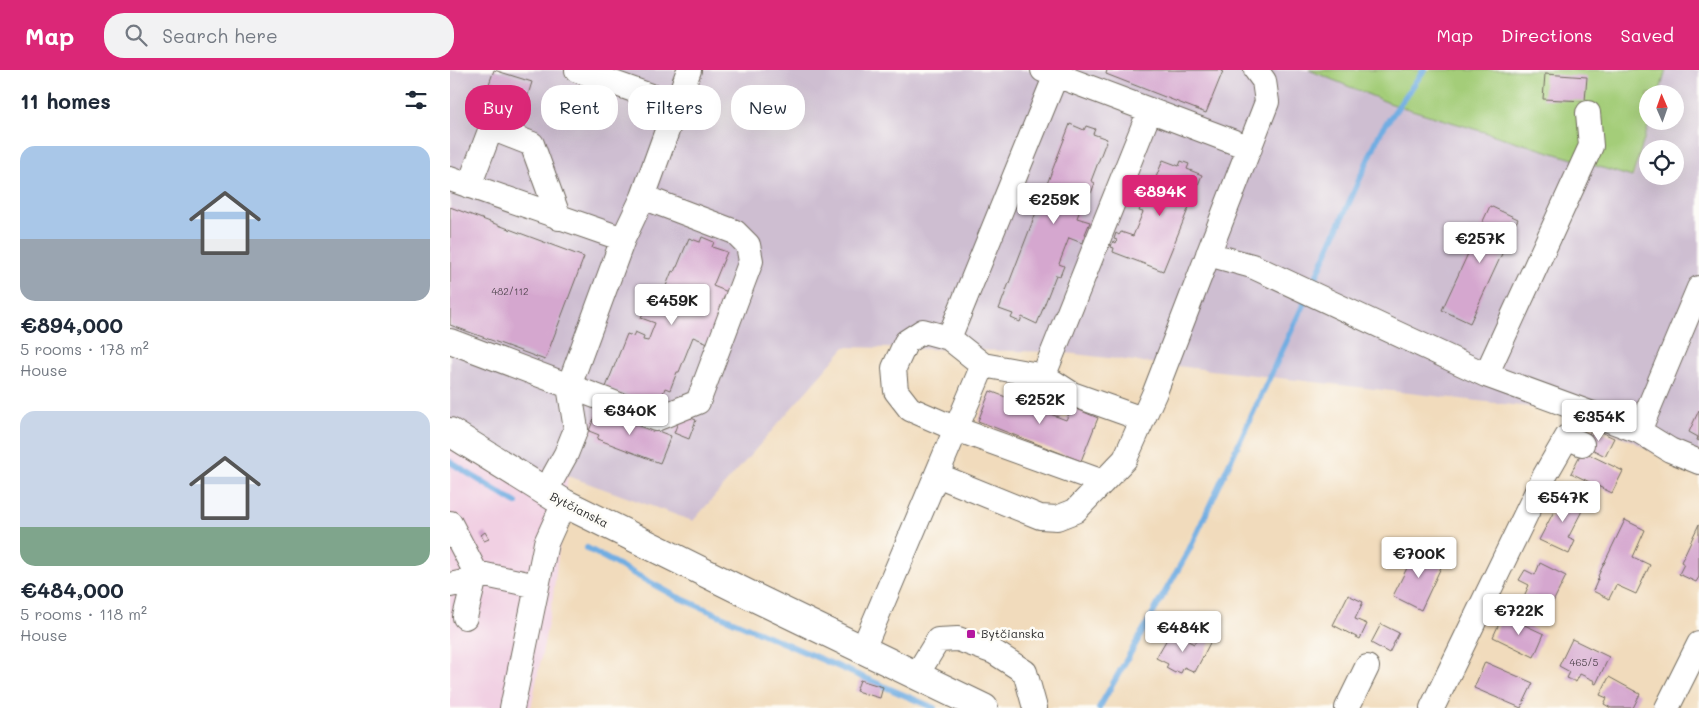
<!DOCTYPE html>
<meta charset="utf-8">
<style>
body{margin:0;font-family:Mali,sans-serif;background:#f2f2f3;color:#1f2937;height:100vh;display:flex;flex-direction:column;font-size:19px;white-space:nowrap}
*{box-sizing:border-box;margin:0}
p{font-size:16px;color:#747a83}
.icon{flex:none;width:28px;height:28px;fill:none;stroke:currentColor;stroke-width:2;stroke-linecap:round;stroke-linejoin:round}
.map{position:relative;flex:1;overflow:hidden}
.sheet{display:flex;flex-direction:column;background:#fff;width:450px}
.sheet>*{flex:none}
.banner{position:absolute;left:15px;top:15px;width:475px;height:45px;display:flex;gap:10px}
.needle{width:32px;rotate:358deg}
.controls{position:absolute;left:1189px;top:15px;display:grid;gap:10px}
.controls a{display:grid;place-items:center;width:45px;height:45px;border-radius:50%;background:#fff;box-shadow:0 5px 20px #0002;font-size:25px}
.price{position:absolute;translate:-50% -42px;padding:0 11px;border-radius:5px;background:#fff;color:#222;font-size:16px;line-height:32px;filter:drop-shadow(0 1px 2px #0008)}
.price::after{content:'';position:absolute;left:50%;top:30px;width:15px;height:11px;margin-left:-8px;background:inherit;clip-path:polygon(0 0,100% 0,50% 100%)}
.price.selected{background:#db2777;color:#fff}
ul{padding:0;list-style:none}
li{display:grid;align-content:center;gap:10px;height:265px;padding:0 20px}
li span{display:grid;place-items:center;height:155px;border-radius:15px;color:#555}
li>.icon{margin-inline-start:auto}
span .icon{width:90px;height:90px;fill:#fffc;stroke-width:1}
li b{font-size:21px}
h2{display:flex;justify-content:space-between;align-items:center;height:60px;padding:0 20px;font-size:21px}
.chip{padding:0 18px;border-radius:20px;background:#fff;box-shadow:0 5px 20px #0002;font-size:18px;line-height:45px}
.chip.selected{background:#db2777;color:#fff}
header{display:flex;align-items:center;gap:30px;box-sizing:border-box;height:70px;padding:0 25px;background:#db2777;color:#fff}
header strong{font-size:24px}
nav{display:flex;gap:28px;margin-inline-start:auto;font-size:18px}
.search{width:350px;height:45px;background:#f2f2f3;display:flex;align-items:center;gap:12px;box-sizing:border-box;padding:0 18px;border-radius:20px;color:#747a83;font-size:19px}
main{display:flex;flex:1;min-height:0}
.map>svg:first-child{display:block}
</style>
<header>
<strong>Map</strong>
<div class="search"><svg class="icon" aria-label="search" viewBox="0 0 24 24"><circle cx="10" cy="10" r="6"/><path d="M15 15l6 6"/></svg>Search here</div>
<nav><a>Map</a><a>Directions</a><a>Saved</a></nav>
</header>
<main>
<section class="sheet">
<h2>11 homes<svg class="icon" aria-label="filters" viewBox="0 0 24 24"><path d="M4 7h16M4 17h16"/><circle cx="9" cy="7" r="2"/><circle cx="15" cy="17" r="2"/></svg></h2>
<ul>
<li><span style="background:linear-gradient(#a9c7e8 60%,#9aa5b1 0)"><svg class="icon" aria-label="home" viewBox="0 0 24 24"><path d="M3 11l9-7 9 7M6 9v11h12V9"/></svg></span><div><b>€894,000</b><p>5 rooms · 178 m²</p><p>House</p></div></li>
<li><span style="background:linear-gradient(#c9d6e8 75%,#7fa58c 0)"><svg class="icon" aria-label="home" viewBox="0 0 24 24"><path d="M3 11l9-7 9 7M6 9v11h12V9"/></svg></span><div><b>€484,000</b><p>5 rooms · 118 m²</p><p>House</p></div></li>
</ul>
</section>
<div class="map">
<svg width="1249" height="638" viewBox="0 0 1249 638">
<rect width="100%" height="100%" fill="#fdfcf7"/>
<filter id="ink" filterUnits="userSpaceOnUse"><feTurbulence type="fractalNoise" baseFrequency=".02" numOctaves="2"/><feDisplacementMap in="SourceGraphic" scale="10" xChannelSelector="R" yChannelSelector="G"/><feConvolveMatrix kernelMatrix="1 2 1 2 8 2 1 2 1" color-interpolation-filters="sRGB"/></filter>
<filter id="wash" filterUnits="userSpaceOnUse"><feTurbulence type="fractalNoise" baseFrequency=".0096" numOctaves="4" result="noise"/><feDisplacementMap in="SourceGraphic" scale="20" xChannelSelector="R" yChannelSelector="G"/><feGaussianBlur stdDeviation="1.12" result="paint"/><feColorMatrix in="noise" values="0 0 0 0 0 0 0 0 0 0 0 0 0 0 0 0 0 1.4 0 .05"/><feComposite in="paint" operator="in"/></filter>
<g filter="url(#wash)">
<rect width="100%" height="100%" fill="#f1dbbc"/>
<path fill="#f1d0e3" d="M0,372L118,406L102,534L81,638H0Z"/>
<path fill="#cebed1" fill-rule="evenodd" d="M0,0H859L939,33L1183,107L1200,51H1225V24H1209L1216,0H1249V407L1182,371L1113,341L607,282L395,277L243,451L118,406L0,372ZM1198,79H1225V106H1198Z"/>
<path fill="#a4cd79" stroke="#687c52" d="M859,0H1216L1209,24H1198V51H1200L1182,107L939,33Z"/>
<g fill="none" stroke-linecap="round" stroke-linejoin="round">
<path stroke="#71ade2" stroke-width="6" d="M861,218L931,61L974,0
M0,392L66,433
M137,478L225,526L484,638
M649,638L739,480L857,227"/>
</g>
<g id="blocks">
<path fill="#d5a7cf" d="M44,0L82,12L77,28L39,14Z
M657,0H771L773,1L756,43L656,4Z
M1095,4L1137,7L1135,31L1093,29Z
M620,54L634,60L636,56L645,59L643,64L657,69L641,111L645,113L641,123L637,121L627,148L640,152L635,164L637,165L635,170H633L632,173L619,168L609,194L614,196L610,206L606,205L587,254L572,247L570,252L561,248L563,244L549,239Z
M713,90L729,96L731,91L739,94L737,99L752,105L713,201L663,182L664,178L661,177L663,171L666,173L667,170L664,169L666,163L669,165L671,162L683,166L693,142L689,141L693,131L696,132Z
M1040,136L1068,149L1020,253L992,240Z
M0,137L134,187L95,290L0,255Z
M252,167L264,172L262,177L277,182L263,216L278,222L258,273L243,267L229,302H227L220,320L215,318L208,337L156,317L177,264L183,266L185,262L194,266L193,270L198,271L205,253L191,248L197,232L208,236L222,201L224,202L226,197H227L239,168L250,172Z
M540,321L616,350L622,337L648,348L631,391L528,351Z
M148,338L221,366L210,393L147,369L149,365L139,361Z
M1249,340V371L1247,370L1248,367L1239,362Z
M231,344L246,350L239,369L224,363Z
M1142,358L1164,368L1155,386L1134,375Z
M1132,381L1173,401L1162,423L1121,403Z
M1114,422L1136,433L1118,468L1125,471L1119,484L1089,470Z
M1175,450L1195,460L1183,487L1200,495L1186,524L1166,515L1159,529L1143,521L1149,507L1148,506Z
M1249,454V507L1246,512L1229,504L1234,494L1231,492Z
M35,462L39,469L34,471L31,465Z
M967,478L994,491L971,540L943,526Z
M1090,493L1116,506L1097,544L1072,531L1079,515L1069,510L1075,500L1085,505Z
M898,525L913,532L905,549L917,554L910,569L883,555Z
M1053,545L1094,564L1084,587L1043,567Z
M931,554L949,563L939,583L921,573Z
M721,562L744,574L750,563L762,569L745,602L734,597L731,603L726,601L725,603L716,598L718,594L706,588Z
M1122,569L1159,587L1146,614L1144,613L1145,611L1130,604L1126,612L1117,608L1120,602L1109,596Z
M1035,592L1083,613L1071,638L1024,618Z
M1159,607L1190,624L1183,638H1161L1154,634L1157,628L1150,625Z
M410,610L433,617L430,628L406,621Z"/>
</g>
</g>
<g filter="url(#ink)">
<use href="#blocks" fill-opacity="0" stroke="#70695e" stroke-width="1"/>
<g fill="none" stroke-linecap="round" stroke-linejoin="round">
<defs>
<path id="minor" d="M127,0L226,35
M593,0L800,78
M0,109L173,169
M19,116L41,58L82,74L109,148
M758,184L802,196L1036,305L1189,361L1220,380L1249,392
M499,268L608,0
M0,271L206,349L248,332L301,191L298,175L285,162L193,127
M1036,305L1141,76L1138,43
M583,332L700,40
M1189,361L1249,218
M487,405L590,447L607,448L625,441L675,389L705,322L817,32L814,11L806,0
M653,412L506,359L460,339L446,321L444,298L456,272L473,261L499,268L533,295L594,306L622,324L692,349
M95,422L116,384L126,359L119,316L173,169L193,127L239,0
M0,453L26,503L15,547
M0,515L14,512L26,503L87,516
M413,579L533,295
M466,606L488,570L508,569L544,582L575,602L585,638
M62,638L96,473L114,433
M897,638L917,597
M982,638L1094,407L1117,367L1132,374
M1217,638L1249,574"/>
<path id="major" d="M0,362L114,433L310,530L534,638"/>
</defs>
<use href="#minor" stroke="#70695e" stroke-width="26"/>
<use href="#major" stroke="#70695e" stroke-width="30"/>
<use href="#minor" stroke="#fff" stroke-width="24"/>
<use href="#major" stroke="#fff" stroke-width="28"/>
</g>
</g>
<rect fill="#b5179e" stroke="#fdfcf7" stroke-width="2" x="516" y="559" width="10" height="10" rx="2.5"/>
<g text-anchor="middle" stroke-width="5" stroke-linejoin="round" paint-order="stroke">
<g font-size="10" fill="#564a54">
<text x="60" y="225">482/112</text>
<text x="1134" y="596">465/5</text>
</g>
<g font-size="12" fill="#2b2b2b" stroke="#fdfcf7">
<text transform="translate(129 440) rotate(27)" y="4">Bytčianska</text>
</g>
<g font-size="12" fill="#2b2b2b" stroke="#fdfcf7" text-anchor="start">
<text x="531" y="568">Bytčianska</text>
</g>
</g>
</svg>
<div class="controls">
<a><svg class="needle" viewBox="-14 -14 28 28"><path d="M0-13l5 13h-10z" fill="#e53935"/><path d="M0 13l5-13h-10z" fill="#747a83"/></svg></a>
<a><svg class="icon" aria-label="locate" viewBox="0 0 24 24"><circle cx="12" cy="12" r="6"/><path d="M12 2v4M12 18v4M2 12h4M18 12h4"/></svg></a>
</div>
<b class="price selected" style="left:710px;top:147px">€894K</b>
<b class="price" style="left:604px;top:155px">€259K</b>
<b class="price" style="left:1030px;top:194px">€257K</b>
<b class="price" style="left:222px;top:256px">€459K</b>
<b class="price" style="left:590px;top:355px">€252K</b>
<b class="price" style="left:180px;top:366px">€340K</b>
<b class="price" style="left:1149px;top:372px">€354K</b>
<b class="price" style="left:1113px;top:453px">€547K</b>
<b class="price" style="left:969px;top:509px">€700K</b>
<b class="price" style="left:1069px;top:566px">€722K</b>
<b class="price" style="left:733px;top:583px">€484K</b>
<div class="banner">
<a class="chip selected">Buy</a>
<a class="chip">Rent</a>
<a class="chip">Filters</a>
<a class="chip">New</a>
</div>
</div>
</main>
